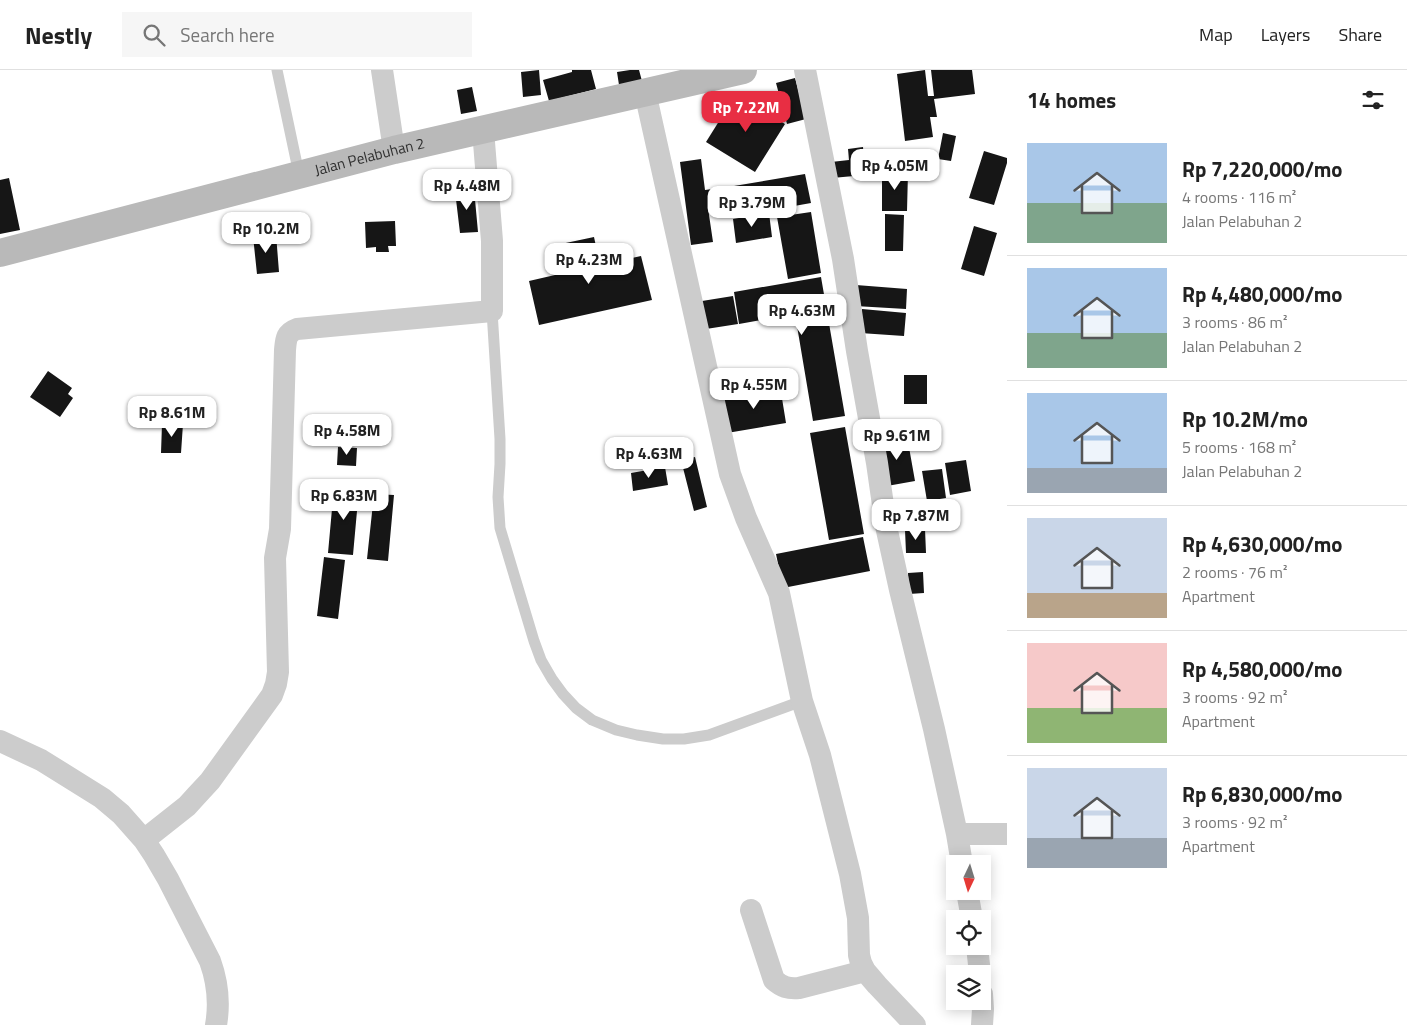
<!DOCTYPE html>
<meta charset="utf-8">
<style>
body{margin:0;font-family:"Titillium Web",sans-serif;background:#f6f6f6;color:#222;height:100vh;display:flex;flex-direction:column;font-size:19px;white-space:nowrap}
*{box-sizing:border-box;margin:0}
p{font-size:16px;color:#767676}
.icon{flex:none;width:28px;height:28px;fill:none;stroke:currentColor;stroke-width:2;stroke-linecap:round;stroke-linejoin:round}
.map{position:relative;flex:1;overflow:hidden}
.sheet{display:flex;flex-direction:column;background:#fff;width:400px}
.sheet>*{flex:none}
.needle{width:32px;rotate:184deg}
.fabs{position:absolute;left:946px;top:785px;display:grid;gap:10px}
.fabs a{display:grid;place-items:center;width:45px;height:45px;border-radius:0px;background:#fff;box-shadow:0 2px 12px #0003;font-size:25px}
.price{position:absolute;translate:-50% -42px;padding:0 11px;border-radius:10px;background:#fff;color:#222;font-size:16px;line-height:32px;filter:drop-shadow(0 1px 2px #0008)}
.price::after{content:'';position:absolute;left:50%;top:30px;width:15px;height:11px;margin-left:-8px;background:inherit;clip-path:polygon(0 0,100% 0,50% 100%)}
.price.selected{background:#e82e43;color:#fff}
ul{padding:0;list-style:none}
li{display:flex;align-items:center;gap:15px;height:125px;padding:0 20px}
li+li{border-top:1px solid #e0e0e0}
li span{display:grid;place-items:center;flex:none;width:140px;height:100px;border-radius:0px;color:#555}
li>.icon{margin-inline-start:auto}
span .icon{width:60px;height:60px;fill:#fffc;stroke-width:1}
li b{font-size:21px}
h2{display:flex;justify-content:space-between;align-items:center;height:60px;padding:0 20px;font-size:21px}
header{display:flex;align-items:center;gap:30px;box-sizing:border-box;height:70px;padding:0 25px;background:#fff;border-bottom:1px solid #e0e0e0}
header strong{font-size:24px}
nav{display:flex;gap:28px;margin-inline-start:auto;font-size:18px}
.search{width:350px;height:45px;background:#f6f6f6;display:flex;align-items:center;gap:12px;box-sizing:border-box;padding:0 18px;border-radius:0px;color:#767676;font-size:19px}
main{display:flex;flex:1;min-height:0}
.map>svg:first-child{display:block}
</style>
<header>
<strong>Nestly</strong>
<div class="search"><svg class="icon" aria-label="search" viewBox="0 0 24 24"><circle cx="10" cy="10" r="6"/><path d="M15 15l6 6"/></svg>Search here</div>
<nav><a>Map</a><a>Layers</a><a>Share</a></nav>
</header>
<main>
<div class="map">
<svg width="1007" height="955" viewBox="0 0 1007 955">
<rect width="100%" height="100%" fill="#fff"/>
<path fill="#161616" d="M539,0L541,25L523,27L521,2Z
M572,0H591L596,19L549,31L543,10L572,2Z
M630,0H639L642,11L619,15L617,2Z
M925,0L928,26H934L931,0H972L975,24L934,29L937,47H930L933,67L905,71L897,4Z
M795,8L806,49L787,54L776,13Z
M472,17L477,41L461,44L457,20Z
M736,24L785,54L755,102L706,72Z
M943,63L956,66L951,91L938,89Z
M863,77L865,105L832,108L831,92L849,90L848,79Z
M984,81L1007,88V93L994,135L969,128Z
M701,89L705,120L720,118L723,136L708,138L713,172L691,175L680,92Z
M882,102H908L907,141H882Z
M805,104L811,133L733,147L728,117Z
M9,108L20,160L0,164V110Z
M474,119L478,162L460,163L455,121Z
M811,142L821,203L788,209L777,147Z
M769,143L772,167L736,173L733,149Z
M885,144L904,145L903,181H885Z
M395,151L396,176H388L389,182H376V177L366,178L365,152Z
M974,156L997,163L984,206L961,199Z
M276,164L279,202L257,204L253,166Z
M594,167L600,195L641,186L652,230L539,255L529,211L568,202L561,174Z
M821,207L845,346L813,351L795,244L739,254L734,222Z
M856,215L907,219L906,239L855,236Z
M733,226L738,254L706,259L702,231Z
M862,239L906,243L904,266L860,263Z
M48,301L72,318L68,324L73,328L60,347L30,327Z
M904,305H927V334H904Z
M780,316L786,353L727,363L721,326Z
M162,354H183L181,383H161Z
M845,357L864,464L829,470L810,363Z
M907,366L915,411L887,416L878,371Z
M338,377L357,378L356,396L337,395Z
M695,387L707,437L694,441L681,390Z
M966,390L971,421L950,425L945,393Z
M665,397L668,415L633,421L631,403Z
M942,399L946,428L927,431L922,401Z
M334,417L359,419L353,485L328,483Z
M374,424L394,425L388,491L367,489Z
M925,459L926,483H906L905,460Z
M863,467L870,501L783,518L776,484Z
M324,487L345,490L338,549L317,546Z
M923,502L924,523L909,524L908,503Z"/>
<g fill="none" stroke-linecap="round" stroke-linejoin="round">
<path stroke="#ccc" stroke-width="11" d="M277,0L299,104
M492,241L500,369V394L498,427L500,458L534,571L541,590L552,609L563,624L576,638L592,650L616,660L637,665L663,669H684L709,665L802,631"/>
<path stroke="#ccc" stroke-width="22" d="M382,0L394,80
M805,0L843,189L857,281L877,393L886,456L900,520L934,659L957,764L962,794
M645,22L730,404L746,448L779,523L802,631L820,685L850,804L858,848L859,885L861,893L865,901L877,915L915,955
M0,671L41,690L102,728L121,744L144,770L154,785L168,809L210,891C218,913 220,932 216,955
M957,764H1007
M144,770L187,736L197,725L210,711L272,625L276,614L278,602L275,488L280,459L285,280C286,269 286,263 297,259L492,241V171L483,60
M967,821L972,849
M751,840L774,910C782,917 788,919 799,918L865,901
M977,876L980,904
M982,955L983,939L982,924"/>
<path stroke="#b9b9b9" stroke-width="28" id="s1" d="M0,183L394,80L743,0"/>
</g>
<g text-anchor="middle" stroke-width="5" stroke-linejoin="round" paint-order="stroke">
<g font-size="15" fill="#2f2f2f" stroke="#fff">
<text dy="5" stroke="none"><textPath href="#s1" startOffset="382">Jalan Pelabuhan 2</textPath></text>
</g>
</g>
</svg>
<div class="fabs">
<a><svg class="needle" viewBox="-14 -14 28 28"><path d="M0-13l5 13h-10z" fill="#e53935"/><path d="M0 13l5-13h-10z" fill="#767676"/></svg></a>
<a><svg class="icon" aria-label="locate" viewBox="0 0 24 24"><circle cx="12" cy="12" r="6"/><path d="M12 2v4M12 18v4M2 12h4M18 12h4"/></svg></a>
<a><svg class="icon" aria-label="layers" viewBox="0 0 24 24"><path d="M12 4l9 5-9 5-9-5zM3 14l9 5 9-5"/></svg></a>
</div>
<b class="price selected" style="left:746px;top:63px">Rp 7.22M</b>
<b class="price" style="left:895px;top:121px">Rp 4.05M</b>
<b class="price" style="left:467px;top:141px">Rp 4.48M</b>
<b class="price" style="left:752px;top:158px">Rp 3.79M</b>
<b class="price" style="left:266px;top:184px">Rp 10.2M</b>
<b class="price" style="left:589px;top:215px">Rp 4.23M</b>
<b class="price" style="left:802px;top:266px">Rp 4.63M</b>
<b class="price" style="left:754px;top:340px">Rp 4.55M</b>
<b class="price" style="left:172px;top:368px">Rp 8.61M</b>
<b class="price" style="left:347px;top:386px">Rp 4.58M</b>
<b class="price" style="left:897px;top:391px">Rp 9.61M</b>
<b class="price" style="left:649px;top:409px">Rp 4.63M</b>
<b class="price" style="left:344px;top:451px">Rp 6.83M</b>
<b class="price" style="left:916px;top:471px">Rp 7.87M</b>
</div>
<section class="sheet">
<h2>14 homes<svg class="icon" aria-label="filters" viewBox="0 0 24 24"><path d="M4 7h16M4 17h16"/><circle cx="9" cy="7" r="2"/><circle cx="15" cy="17" r="2"/></svg></h2>
<ul>
<li><span style="background:linear-gradient(#a9c7e8 60%,#7fa58c 0)"><svg class="icon" aria-label="home" viewBox="0 0 24 24"><path d="M3 11l9-7 9 7M6 9v11h12V9"/></svg></span><div><b>Rp 7,220,000/mo</b><p>4 rooms · 116 m²</p><p>Jalan Pelabuhan 2</p></div></li>
<li><span style="background:linear-gradient(#a9c7e8 65%,#7fa58c 0)"><svg class="icon" aria-label="home" viewBox="0 0 24 24"><path d="M3 11l9-7 9 7M6 9v11h12V9"/></svg></span><div><b>Rp 4,480,000/mo</b><p>3 rooms · 86 m²</p><p>Jalan Pelabuhan 2</p></div></li>
<li><span style="background:linear-gradient(#a9c7e8 75%,#9aa5b1 0)"><svg class="icon" aria-label="home" viewBox="0 0 24 24"><path d="M3 11l9-7 9 7M6 9v11h12V9"/></svg></span><div><b>Rp 10.2M/mo</b><p>5 rooms · 168 m²</p><p>Jalan Pelabuhan 2</p></div></li>
<li><span style="background:linear-gradient(#c9d6e8 75%,#b9a48a 0)"><svg class="icon" aria-label="home" viewBox="0 0 24 24"><path d="M3 11l9-7 9 7M6 9v11h12V9"/></svg></span><div><b>Rp 4,630,000/mo</b><p>2 rooms · 76 m²</p><p>Apartment</p></div></li>
<li><span style="background:linear-gradient(#f6c9c9 65%,#8fb573 0)"><svg class="icon" aria-label="home" viewBox="0 0 24 24"><path d="M3 11l9-7 9 7M6 9v11h12V9"/></svg></span><div><b>Rp 4,580,000/mo</b><p>3 rooms · 92 m²</p><p>Apartment</p></div></li>
<li><span style="background:linear-gradient(#c9d6e8 70%,#9aa5b1 0)"><svg class="icon" aria-label="home" viewBox="0 0 24 24"><path d="M3 11l9-7 9 7M6 9v11h12V9"/></svg></span><div><b>Rp 6,830,000/mo</b><p>3 rooms · 92 m²</p><p>Apartment</p></div></li>
</ul>
</section>
</main>
